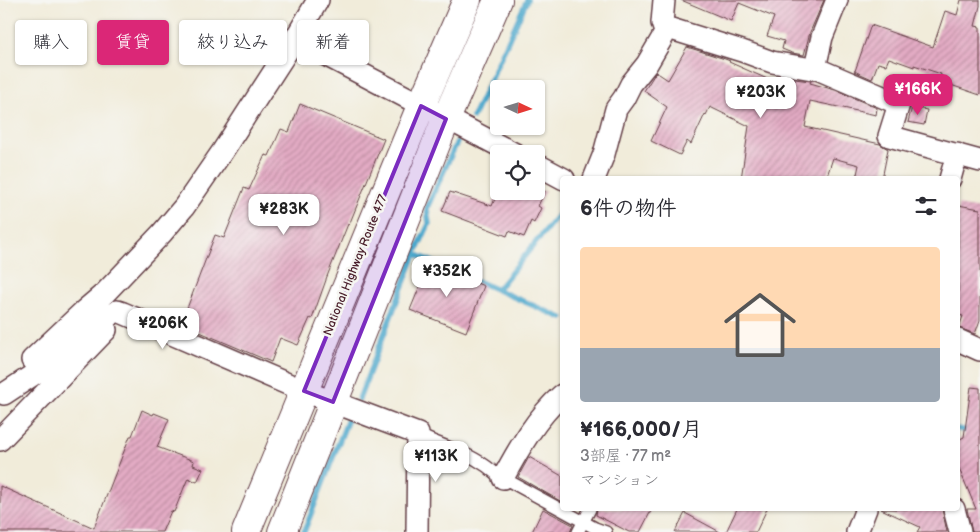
<!DOCTYPE html>
<html lang="ja">
<meta charset="utf-8">
<style>
body{margin:0;font-family:"Balsamiq Sans","Klee One",sans-serif;background:#f2f2f3;color:#2b2b33;height:100vh;display:flex;flex-direction:column;font-size:19px;white-space:nowrap}
*{box-sizing:border-box;margin:0}
p{font-size:16px;color:#7c7c81}
.icon{flex:none;width:28px;height:28px;fill:none;stroke:currentColor;stroke-width:2;stroke-linecap:round;stroke-linejoin:round}
.map{position:relative;flex:1;overflow:hidden}
.sheet{position:absolute;left:560px;top:176px;width:400px;height:335px;display:flex;flex-direction:column;background:#fff;border-radius:5px;box-shadow:0 1px 4px #0004}
.sheet>*{flex:none}
.hud{position:absolute;left:15px;top:20px;width:470px;height:45px;display:flex;gap:10px}
.needle{width:32px;rotate:94deg}
.controls{position:absolute;left:490px;top:80px;display:grid;gap:10px}
.controls a{display:grid;place-items:center;width:55px;height:55px;border-radius:5px;background:#fff;box-shadow:0 1px 4px #0004;font-size:25px}
.price{position:absolute;translate:-50% -42px;padding:0 11px;border-radius:10px;background:#fff;color:#222;font-size:16px;line-height:32px;filter:drop-shadow(0 1px 2px #0008)}
.price::after{content:'';position:absolute;left:50%;top:30px;width:15px;height:11px;margin-left:-8px;background:inherit;clip-path:polygon(0 0,100% 0,50% 100%)}
.price.on{background:#db2777;color:#fff}
ul{padding:0;list-style:none}
li{display:grid;align-content:center;gap:10px;height:265px;padding:0 20px}
li span{display:grid;place-items:center;height:155px;border-radius:5px;color:#555}
li>.icon{margin-inline-start:auto}
span .icon{width:90px;height:90px;fill:#fffc;stroke-width:1}
li b{font-size:21px}
h2{display:flex;justify-content:space-between;align-items:center;height:60px;padding:0 20px;font-size:21px}
.tag{padding:0 18px;border-radius:5px;background:#fff;box-shadow:0 1px 4px #0004;font-size:18px;line-height:45px}
.tag.on{background:#db2777;color:#fff}
.map>svg:first-child{display:block}
</style>
<div class="map">
<svg width="980" height="532" viewBox="0 0 980 532">
<defs>
<pattern id="building-hatch" width="6" height="6" patternUnits="userSpaceOnUse" patternTransform="scale(1.25)"><rect width="6" height="6" fill="#e3abc4"/><path d="M-1 1l2-2M0 6l6-6M5 7l2-2" fill="none" stroke="#ba8b9f"/></pattern>
</defs>
<rect width="100%" height="100%" fill="#f6f6f2"/>
<filter id="ink" filterUnits="userSpaceOnUse"><feTurbulence type="fractalNoise" baseFrequency=".02" numOctaves="2"/><feDisplacementMap in="SourceGraphic" scale="10" xChannelSelector="R" yChannelSelector="G"/><feConvolveMatrix kernelMatrix="1 2 1 2 8 2 1 2 1" color-interpolation-filters="sRGB"/></filter>
<filter id="wash" filterUnits="userSpaceOnUse"><feTurbulence type="fractalNoise" baseFrequency=".0096" numOctaves="4" result="noise"/><feDisplacementMap in="SourceGraphic" scale="20" xChannelSelector="R" yChannelSelector="G"/><feGaussianBlur stdDeviation="1.12" result="paint"/><feColorMatrix in="noise" values="0 0 0 0 0 0 0 0 0 0 0 0 0 0 0 0 0 1.4 0 .05"/><feComposite in="paint" operator="in"/></filter>
<g filter="url(#wash)">
<rect width="100%" height="100%" fill="#f1ecda"/>
<g fill="none" stroke-linecap="round" stroke-linejoin="round">
<path stroke="#4ea8cc" stroke-width="5.5" d="M473,117L527,0
M415,254L562,318
M497,290L562,210
M359,399L415,254L429,224L427,208L457,142
M958,429L980,433
M304,532L348,419"/>
</g>
<g id="blocks">
<path fill="url(#building-hatch)" d="M681,0H824L810,32L804,55L792,53L782,49L784,41L767,36L774,17L739,3L731,21Z
M961,0H980V6L975,26L980,27V95L939,81L941,74L914,65V67L889,58L886,65L878,63L872,79L854,71H855L871,25L933,47L945,11L957,15Z
M687,47L725,59L730,61L729,62L774,82L775,78L794,82V79L811,81L810,83L835,90L877,108L876,115L810,101L805,127L880,144L888,149L882,179H856L859,165L833,158L826,179H741L749,126L710,107L706,115L705,114L691,144L687,141L680,155L651,141L667,107L644,91L656,72L668,80Z
M300,104L384,139L349,225L348,224L326,279V280L312,319L310,318L298,345L280,338L271,362L181,324L215,235L224,238L244,188L249,190L265,155L269,156L281,129L289,132Z
M912,107L927,110L924,125L908,122Z
M498,191H545L538,206L541,208L534,223L531,221L524,237L509,231L507,236L442,211L450,192L492,206Z
M958,205L980,209V320L975,334L959,328L963,316L958,315Z
M429,264L484,286L466,332L410,310Z
M971,387L980,388V532H972L967,509H976L958,466V440L964,437Z
M142,410L153,415L154,413L169,419L157,447L194,461L193,465L203,469L197,482L188,478L174,512L171,511L162,532H0V486L94,528L130,436H132Z
M529,457L562,476V502L518,477Z
M543,509L573,525L570,532H532Z
M597,509H652L640,532H629L596,515Z
M737,509H767L756,532H726Z
M881,509H942L947,532H917L920,527Z
M685,513L720,532H675Z"/>
</g>
</g>
<g filter="url(#ink)">
<use href="#blocks" fill-opacity="0" stroke="#633e45" stroke-width="1"/>
<g fill="none" stroke-linecap="round" stroke-linejoin="round">
<defs>
<path id="service" d="M418,434C428,440 438,443 448,447C465,453 482,461 496,474L595,528L606,532
M578,532L590,509"/>
<path id="minor" d="M664,0L662,23L665,32
M295,39L515,154
M815,68L899,104L889,136L980,161
M536,164L564,179
M594,179L604,154L616,109L624,98L631,84L647,64L668,28L742,51L772,62L812,69L815,68L822,37L837,0
M950,179L957,154
M958,340L980,350
M32,360L85,310L105,293L162,233L184,207L222,152L295,39L318,0
M4,394L45,367L93,325L117,311L123,313L304,391L418,434L417,532
M0,440L106,330
M503,478C519,448 537,417 562,395
M954,509L960,532
M857,532L866,509"/>
<path id="trunk" d="M246,532L421,106L467,0
M282,532L446,119L498,0"/>
</defs>
<use href="#service" stroke="#633e45" stroke-width="14"/>
<use href="#minor" stroke="#633e45" stroke-width="24"/>
<use href="#trunk" stroke="#633e45" stroke-width="30"/>
<use href="#service" stroke="#fff" stroke-width="11"/>
<use href="#minor" stroke="#fff" stroke-width="21"/>
<use href="#trunk" stroke="#fff" stroke-width="28"/>
</g>
</g>
<path fill="#7b2cbf" fill-opacity="0.2" stroke="#7b2cbf" stroke-width="4" stroke-linejoin="round" d="M421,106L446,119L333,402L304,391Z"/>
<g text-anchor="middle" stroke-width="5" stroke-linejoin="round" paint-order="stroke">
<g font-size="12" fill="#4a1f2b" stroke="#f6f6f2">
<text transform="translate(355 265) rotate(-68)" y="4">National Highway Route 477</text>
</g>
</g>
</svg>
<div class="controls">
<a><svg class="needle" viewBox="-14 -14 28 28"><path d="M0-13l5 13h-10z" fill="#e53935"/><path d="M0 13l5-13h-10z" fill="#7c7c81"/></svg></a>
<a><svg class="icon" aria-label="locate" viewBox="0 0 24 24"><circle cx="12" cy="12" r="6"/><path d="M12 2v4M12 18v4M2 12h4M18 12h4"/></svg></a>
</div>
<b class="price on" style="left:918px;top:116px">¥166K</b>
<b class="price" style="left:761px;top:119px">¥203K</b>
<b class="price" style="left:284px;top:236px">¥283K</b>
<b class="price" style="left:447px;top:298px">¥352K</b>
<b class="price" style="left:163px;top:350px">¥206K</b>
<b class="price" style="left:436px;top:483px">¥113K</b>
<div class="hud">
<a class="tag">購入</a>
<a class="tag on">賃貸</a>
<a class="tag">絞り込み</a>
<a class="tag">新着</a>
</div>
<section class="sheet">
<h2>6件の物件<svg class="icon" aria-label="filters" viewBox="0 0 24 24"><path d="M4 7h16M4 17h16"/><circle cx="9" cy="7" r="2"/><circle cx="15" cy="17" r="2"/></svg></h2>
<ul>
<li><span style="background:linear-gradient(#ffd9b3 65%,#9aa5b1 0)"><svg class="icon" aria-label="home" viewBox="0 0 24 24"><path d="M3 11l9-7 9 7M6 9v11h12V9"/></svg></span><div><b>¥166,000/月</b><p>3部屋 · 77 m²</p><p>マンション</p></div></li>
</ul>
</section>
</div>
